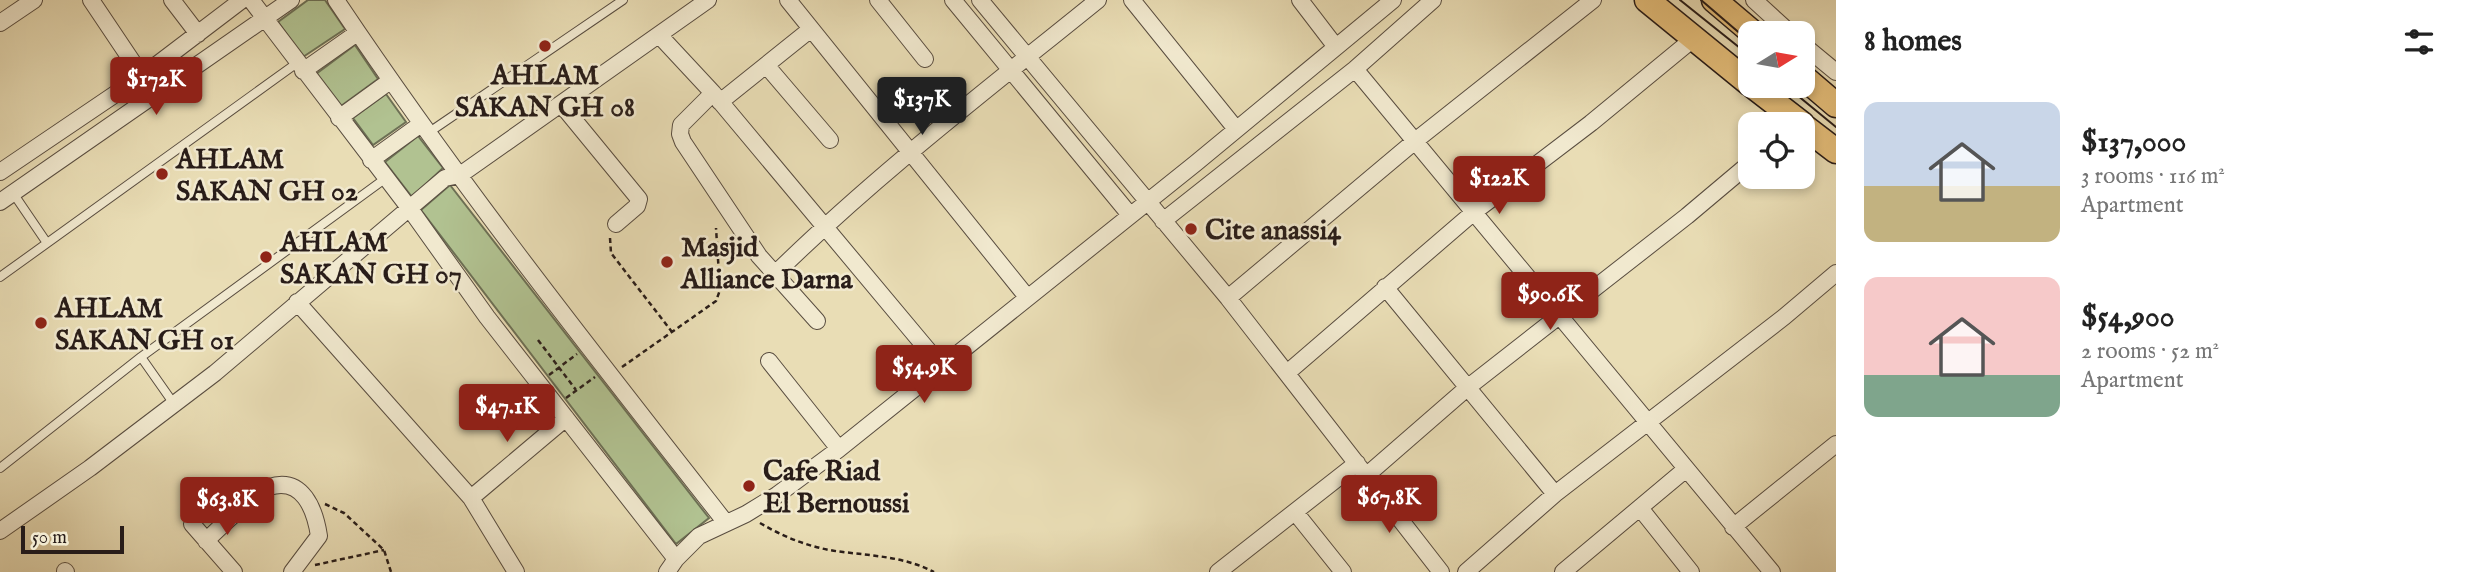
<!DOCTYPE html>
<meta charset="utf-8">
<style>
body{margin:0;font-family:"IM FELL English",serif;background:#f2f2f2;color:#222;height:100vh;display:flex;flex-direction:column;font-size:26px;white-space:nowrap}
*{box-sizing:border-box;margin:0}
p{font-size:23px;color:#767676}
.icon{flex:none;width:38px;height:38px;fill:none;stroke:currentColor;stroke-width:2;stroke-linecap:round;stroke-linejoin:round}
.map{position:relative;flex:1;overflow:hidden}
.panel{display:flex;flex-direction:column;background:#fff;width:630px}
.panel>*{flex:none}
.needle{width:46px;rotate:79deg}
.fabs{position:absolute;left:1738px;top:21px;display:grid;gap:14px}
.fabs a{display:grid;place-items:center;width:77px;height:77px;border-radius:14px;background:#fff;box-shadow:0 4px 10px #0003;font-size:35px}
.scale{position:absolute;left:21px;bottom:18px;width:103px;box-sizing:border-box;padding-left:7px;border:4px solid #291d19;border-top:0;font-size:19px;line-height:24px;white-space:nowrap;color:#291d19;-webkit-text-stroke:5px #f1e9cf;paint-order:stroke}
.price{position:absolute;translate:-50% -60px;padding:0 16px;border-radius:7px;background:#8f2418;color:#fff;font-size:23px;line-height:46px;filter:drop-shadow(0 2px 4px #0008)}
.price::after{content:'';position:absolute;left:50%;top:42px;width:21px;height:16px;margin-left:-10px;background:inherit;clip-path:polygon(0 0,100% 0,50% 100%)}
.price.active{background:#222;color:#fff}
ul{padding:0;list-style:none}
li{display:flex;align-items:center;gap:21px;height:175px;padding:0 28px}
li span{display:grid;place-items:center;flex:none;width:196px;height:140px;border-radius:14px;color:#555}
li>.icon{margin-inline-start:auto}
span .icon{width:84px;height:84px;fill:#fffc;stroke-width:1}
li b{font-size:30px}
h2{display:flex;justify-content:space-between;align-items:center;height:84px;padding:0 28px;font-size:30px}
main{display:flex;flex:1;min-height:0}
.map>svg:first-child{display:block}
</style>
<main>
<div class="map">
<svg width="1836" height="572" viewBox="0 0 1836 572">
<rect width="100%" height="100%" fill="#e9ddb5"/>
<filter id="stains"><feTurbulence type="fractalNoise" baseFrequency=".00286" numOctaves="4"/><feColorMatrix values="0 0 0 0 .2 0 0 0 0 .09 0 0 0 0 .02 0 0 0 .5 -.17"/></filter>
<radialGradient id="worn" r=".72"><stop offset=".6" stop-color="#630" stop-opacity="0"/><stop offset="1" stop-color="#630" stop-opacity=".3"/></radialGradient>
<path fill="#b1c291" stroke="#6d7055" stroke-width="2" d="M308,0H325L345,29L303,57L278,22Z
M355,45L378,79L341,106L316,74Z
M386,94L406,122L373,145L353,118Z
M418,136L443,168L412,197L385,162Z
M450,185L709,518L676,544L421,210Z"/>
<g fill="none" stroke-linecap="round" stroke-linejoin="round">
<defs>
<path id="lane" d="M428,133L623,0
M13,193L47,243
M0,277L297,63
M174,404L141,357L386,178
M0,468L141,357"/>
<path id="street" d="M91,0L142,76
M172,0L198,34
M251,0L410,209L487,317L676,559
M336,0C457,181 592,352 726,523
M788,0L1027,297
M878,0L925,59
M953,0L1130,215
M980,0L1228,298L1441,572
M1132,0L1236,129
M1300,0L1336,47
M1754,0L1790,33
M0,23L34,0
M659,35L713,93L942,367
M1802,44L1836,72
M766,65L830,140
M1355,69L1772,572
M303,71L357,33
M713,93L681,125L680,134L683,142L759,256L817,321
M720,102L811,29
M561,104L639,199L637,206L616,224
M339,118L390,81
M371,160L421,124
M0,172L142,76L242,0
M0,202L291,0
M1163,221L1355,69L1433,0
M775,274C876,175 988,89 1098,0
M1385,287L1555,494
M1228,298L1415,141L1593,0
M297,302L471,498L516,572
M769,361L839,449
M1287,373L1474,212L1591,123L1693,39
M1367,475L1467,388L1687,216L1750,163
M471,498L566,418
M1640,508L1691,572
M1295,512L1343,572
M192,524L234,572
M1733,527L1836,444
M0,531L90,468L215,373L445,178L460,175L708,0
M206,541C217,530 258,491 269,487C303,476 315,510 319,536L292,572
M65,571L66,572
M667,572L676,559L699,536L746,514L777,495L839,449L1196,163L1393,0
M1218,572L1357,463
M1466,572L1555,494L1784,317L1836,273
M1563,572L1686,469"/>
<path id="primary" d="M1647,0L1750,84
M1714,0L1753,33
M1802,76L1836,105
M1753,86L1802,124
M1802,125L1836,151"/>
</defs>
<use href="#lane" stroke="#594d40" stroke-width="10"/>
<use href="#street" stroke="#594d40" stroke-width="18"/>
<use href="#primary" stroke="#291d19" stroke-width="27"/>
<path stroke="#291d19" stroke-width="2.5" stroke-dasharray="5 3.5" stroke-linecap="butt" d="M610,238L611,253L672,332
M538,340L576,390
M622,367L716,301L720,290L716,228
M549,375L577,354
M566,398L595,377
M325,504L344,513L384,550L391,572
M760,523C785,538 814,549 843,552C875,556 905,557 934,572
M315,565L384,550"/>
<use href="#lane" stroke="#f1e9cf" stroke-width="8"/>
<use href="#street" stroke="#f1e9cf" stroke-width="16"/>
<use href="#primary" stroke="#e4be7a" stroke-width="24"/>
<path stroke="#291d19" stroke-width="2" d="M1680,0L1750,56
M1701,0L1750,42
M1786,86L1836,127"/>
</g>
<g fill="#8f2418" stroke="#f1e9cf" stroke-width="2.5">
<circle cx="545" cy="46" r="7"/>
<circle cx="162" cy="174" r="7"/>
<circle cx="1191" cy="229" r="7"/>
<circle cx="266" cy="257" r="7"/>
<circle cx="667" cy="262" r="7"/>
<circle cx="41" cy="323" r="7"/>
<circle cx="749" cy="486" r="7"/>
</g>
<g text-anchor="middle" stroke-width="5" stroke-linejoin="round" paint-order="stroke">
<g font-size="28" font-weight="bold" fill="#291d19" stroke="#f1e9cf" text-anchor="start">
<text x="545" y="84" text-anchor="middle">AHLAM<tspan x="545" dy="32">SAKAN GH 08</tspan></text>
<text x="176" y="168">AHLAM<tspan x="176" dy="32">SAKAN GH 02</tspan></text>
<text x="1205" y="239">Cite anassi4</text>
<text x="280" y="251">AHLAM<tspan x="280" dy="32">SAKAN GH 07</tspan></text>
<text x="681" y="256">Masjid<tspan x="681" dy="32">Alliance Darna</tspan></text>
<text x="55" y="317">AHLAM<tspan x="55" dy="32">SAKAN GH 01</tspan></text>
<text x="763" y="480">Cafe Riad<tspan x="763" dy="32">El Bernoussi</tspan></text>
</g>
</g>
<rect width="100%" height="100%" filter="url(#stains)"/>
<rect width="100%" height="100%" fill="url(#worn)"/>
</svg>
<div class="fabs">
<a><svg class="needle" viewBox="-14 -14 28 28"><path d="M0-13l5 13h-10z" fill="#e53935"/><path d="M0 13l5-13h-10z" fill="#767676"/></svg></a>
<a><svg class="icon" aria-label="locate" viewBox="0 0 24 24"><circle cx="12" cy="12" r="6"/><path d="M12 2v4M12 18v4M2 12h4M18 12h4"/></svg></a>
</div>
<div class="scale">50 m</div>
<b class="price" style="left:156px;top:117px">$172K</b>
<b class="price active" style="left:922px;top:137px">$137K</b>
<b class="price" style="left:1499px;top:216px">$122K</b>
<b class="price" style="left:1550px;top:332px">$90.6K</b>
<b class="price" style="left:924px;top:405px">$54.9K</b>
<b class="price" style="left:507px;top:444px">$47.1K</b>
<b class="price" style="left:1389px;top:535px">$67.8K</b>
<b class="price" style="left:227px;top:537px">$63.8K</b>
</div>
<section class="panel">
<h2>8 homes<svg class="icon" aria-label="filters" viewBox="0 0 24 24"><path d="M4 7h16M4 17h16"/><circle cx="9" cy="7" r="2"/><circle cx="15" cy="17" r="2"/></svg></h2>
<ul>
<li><span style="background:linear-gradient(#c9d6e8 60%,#c2b280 0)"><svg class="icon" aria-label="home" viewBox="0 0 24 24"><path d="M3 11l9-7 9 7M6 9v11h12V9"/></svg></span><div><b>$137,000</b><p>3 rooms · 116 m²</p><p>Apartment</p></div></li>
<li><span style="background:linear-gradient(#f6c9c9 70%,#7fa58c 0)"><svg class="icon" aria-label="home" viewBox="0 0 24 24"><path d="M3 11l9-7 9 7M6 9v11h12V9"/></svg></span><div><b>$54,900</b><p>2 rooms · 52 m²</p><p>Apartment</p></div></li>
</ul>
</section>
</main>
